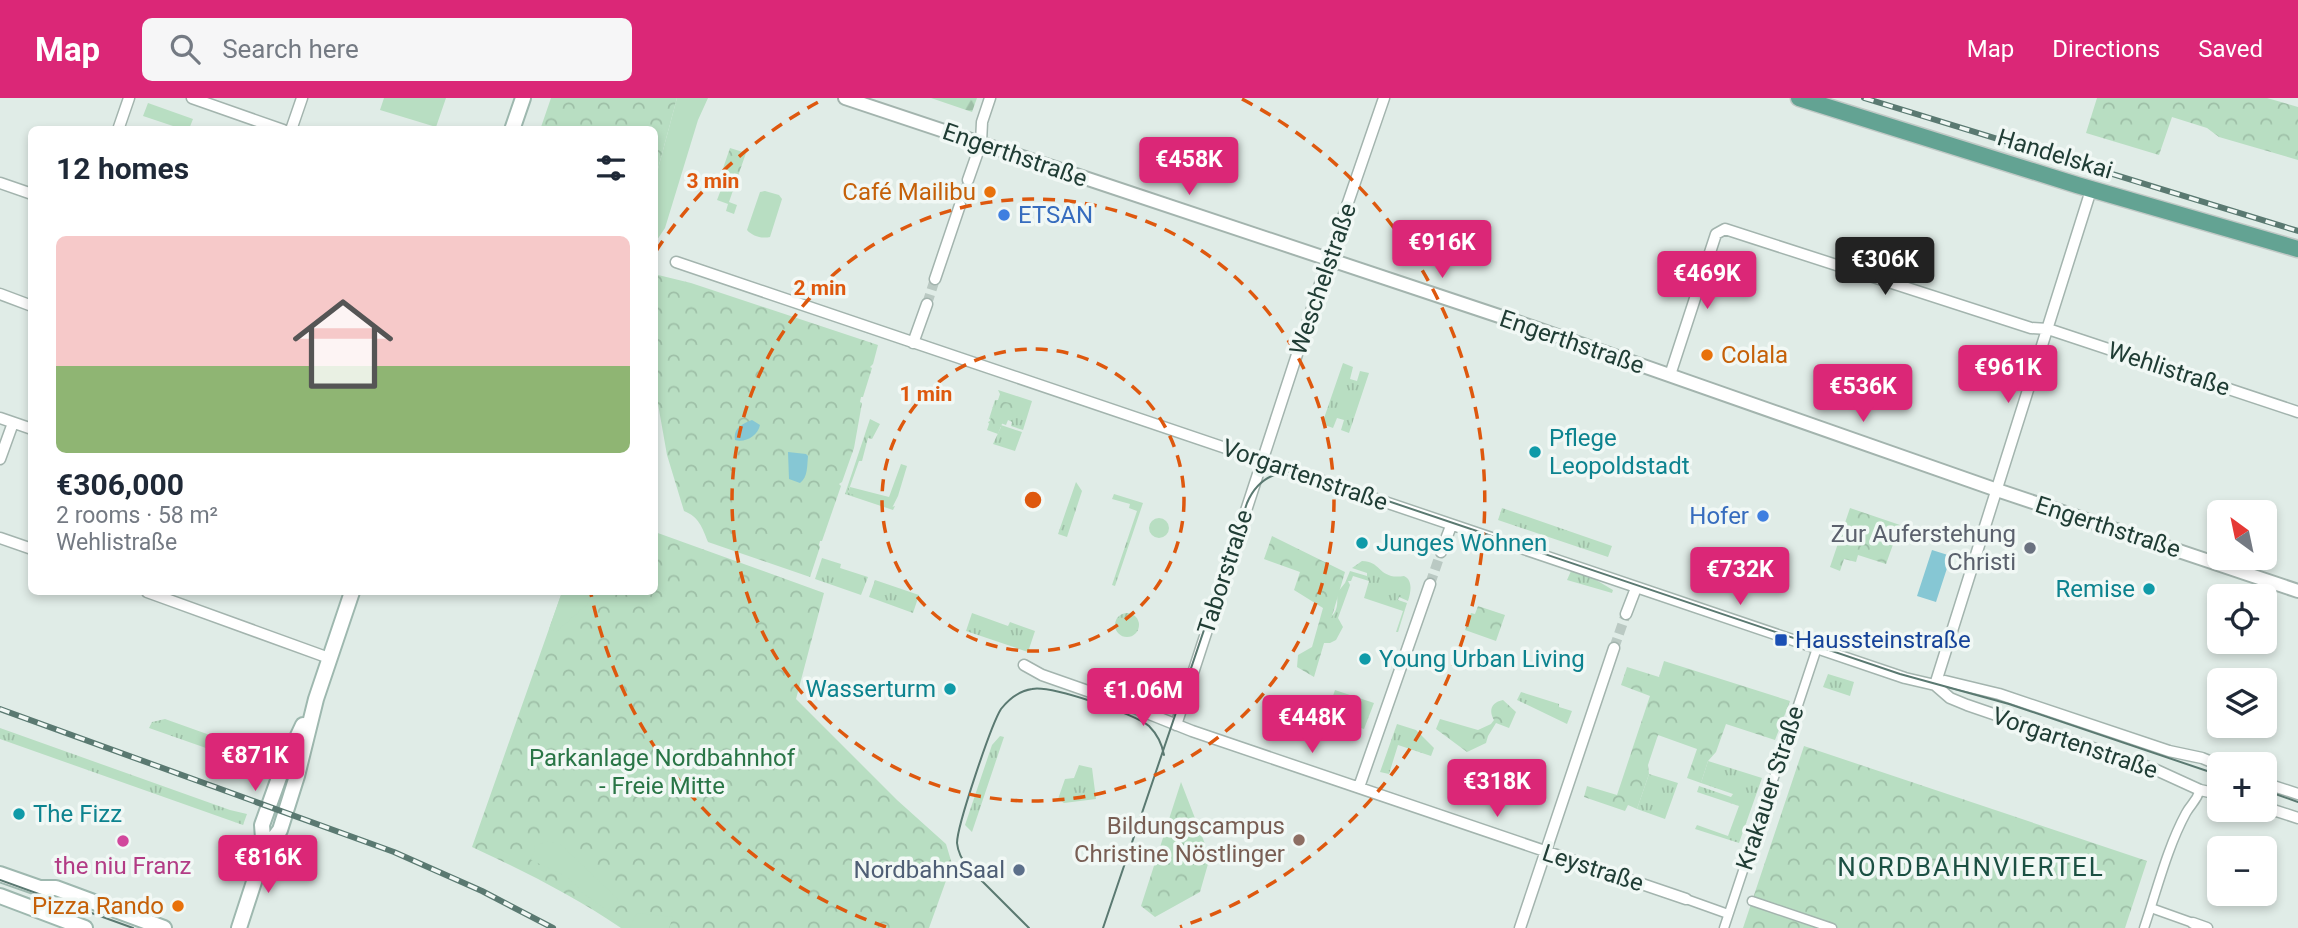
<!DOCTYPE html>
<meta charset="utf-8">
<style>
body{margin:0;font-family:Roboto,sans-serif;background:#f6f6f7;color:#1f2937;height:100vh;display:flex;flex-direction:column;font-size:26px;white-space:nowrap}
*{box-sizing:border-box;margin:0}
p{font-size:23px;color:#747a83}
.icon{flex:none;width:38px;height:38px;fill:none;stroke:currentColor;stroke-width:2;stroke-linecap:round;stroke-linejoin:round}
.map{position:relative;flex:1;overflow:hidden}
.sheet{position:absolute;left:28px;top:28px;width:630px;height:469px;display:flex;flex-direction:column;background:#fff;border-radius:10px;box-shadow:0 4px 10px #0003}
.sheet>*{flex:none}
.needle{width:46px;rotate:327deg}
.tools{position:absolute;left:2207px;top:402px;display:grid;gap:14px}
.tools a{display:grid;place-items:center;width:70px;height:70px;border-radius:10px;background:#fff;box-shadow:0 4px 10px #0003;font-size:35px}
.price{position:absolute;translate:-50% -60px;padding:0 16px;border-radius:7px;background:#db2777;color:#fff;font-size:23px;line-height:46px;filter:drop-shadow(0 2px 4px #0008)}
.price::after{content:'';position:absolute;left:50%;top:42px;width:21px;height:16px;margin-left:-10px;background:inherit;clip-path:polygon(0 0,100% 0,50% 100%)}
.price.current{background:#222;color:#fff}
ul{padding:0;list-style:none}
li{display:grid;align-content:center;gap:14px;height:371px;padding:0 28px}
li+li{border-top:2px solid #e0e1e3}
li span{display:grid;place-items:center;height:217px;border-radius:10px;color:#555}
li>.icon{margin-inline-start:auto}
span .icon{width:126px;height:126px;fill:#fffc;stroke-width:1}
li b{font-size:30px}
h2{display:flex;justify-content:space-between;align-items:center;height:84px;padding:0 28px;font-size:30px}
header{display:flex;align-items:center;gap:42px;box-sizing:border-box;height:98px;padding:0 35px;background:#db2777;color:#fff}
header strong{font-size:33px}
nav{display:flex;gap:38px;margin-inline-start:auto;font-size:24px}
.search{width:490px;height:63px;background:#f6f6f7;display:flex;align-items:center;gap:18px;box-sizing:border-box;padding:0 24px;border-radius:10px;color:#747a83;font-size:26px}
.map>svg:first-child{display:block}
</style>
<header>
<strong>Map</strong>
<div class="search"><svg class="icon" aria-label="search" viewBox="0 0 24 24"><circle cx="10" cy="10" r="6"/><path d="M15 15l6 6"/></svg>Search here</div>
<nav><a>Map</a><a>Directions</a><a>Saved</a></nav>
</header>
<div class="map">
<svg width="2298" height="830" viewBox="0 0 2298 830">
<defs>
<pattern id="grass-tufts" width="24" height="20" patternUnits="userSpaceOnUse" patternTransform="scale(1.75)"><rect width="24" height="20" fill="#b8dec2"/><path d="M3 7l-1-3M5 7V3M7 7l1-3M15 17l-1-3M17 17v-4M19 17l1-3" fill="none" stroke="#9ebfa7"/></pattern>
<pattern id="forest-firs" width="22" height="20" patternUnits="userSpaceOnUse" patternTransform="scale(1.75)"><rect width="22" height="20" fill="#b8dec2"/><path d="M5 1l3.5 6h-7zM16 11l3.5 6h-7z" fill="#9ebfa7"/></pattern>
<pattern id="park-crowns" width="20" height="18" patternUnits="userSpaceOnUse" patternTransform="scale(1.75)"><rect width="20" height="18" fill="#b8dec2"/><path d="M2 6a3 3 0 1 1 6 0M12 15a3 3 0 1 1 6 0" fill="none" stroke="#9ebfa7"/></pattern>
</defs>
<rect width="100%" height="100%" fill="#e0ece7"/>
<path fill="url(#grass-tufts)" d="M1343,265L1353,269L1350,281L1357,283L1360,273L1369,275L1349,335L1341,332L1344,322L1337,320L1333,330L1322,326Z
M998,292L1032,303L1023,332L1011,328L1012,324L1008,322L1006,327L989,321L995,302H998L1000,296Z
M870,321L880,326L872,341L868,340L862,363H859L848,394L892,409L895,408L893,412L845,396Z
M989,323L1022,334L1015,353L993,346L1001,329L988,325Z
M1076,384L1082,393L1067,439L1058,436Z
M1114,396L1143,405L1115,488L1112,487L1137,413L1129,410L1130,406L1112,401Z
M1502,410L1612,448L1608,459L1498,422Z
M1149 430a10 10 0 1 1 20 0a10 10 0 1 1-20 0Z
M822,460L841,466L840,470L868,479L861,497L815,481Z
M1362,463C1382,463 1378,482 1404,478C1413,482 1411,494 1408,503L1399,499L1398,502L1407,505L1398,534H1396L1403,513L1364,500L1369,483L1353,478L1351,483H1348L1350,487L1338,520L1343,529L1336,542L1330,545H1321L1325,524C1337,515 1338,510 1337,495L1345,485L1350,473L1367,478V475L1352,470Z
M1571,473L1591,479L1613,492L1612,495L1567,482Z
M875,482L919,497L913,515L869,499Z
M1115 527a12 12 0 1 1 24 0a12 12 0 1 1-24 0Z
M972,515L1008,528L1010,524L1035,533L1028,554L966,533Z
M1828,576L1854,584L1850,598L1823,589Z
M1335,592L1374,605L1364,631L1326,618Z
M1521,594L1559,606V609L1572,613L1567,626L1517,602Z
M165,621L266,657L263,670L149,630L152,624Z
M1397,626L1416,632L1434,650L1431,658L1398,647L1389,676L1380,674Z
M0,630L230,712L247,716L243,727L0,641Z
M1000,638L1004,639L972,734L965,727L992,647Z
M1708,663L1762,680L1739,745L1695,731L1697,727L1728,738L1739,708L1697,694L1699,688L1731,699L1733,696L1701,685Z
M1079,667L1092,670L1096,701L1064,705L1058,701L1065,681L1074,680Z
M1649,676L1678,685L1665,721L1637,711Z"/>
<path fill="url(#forest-firs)" d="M931,0H977L972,14Z"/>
<path fill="url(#park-crowns)" d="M551,0H677L655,82L654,32H540Z
M2097,0H2267L2298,9V62L2219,39L2207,30L2172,19L2159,57L2086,35Z
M730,50L746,55L729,104L737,107L734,116L726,113L728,106L717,102L722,89L717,88Z
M654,176L691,185L878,247L873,266L870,269L872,270L863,299H861L860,304L862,305L854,350L842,384L839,386L841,388L822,443H820L819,447L820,449L810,479L708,444C702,429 699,419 684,413L667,357L655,289Z
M997,302L1019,307L1015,321L1005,318L998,336L987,332Z
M1850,410L1900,427L1886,466L1858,457L1856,464L1844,461L1840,473L1830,469Z
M655,434L824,495L796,601L897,702L946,746L952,766L929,830H621C574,798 524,773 472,749L562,494H654Z
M1272,438L1345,474L1314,579L1297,569L1298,557L1312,549L1323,510L1294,492L1300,474L1264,461Z
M1478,508L1505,517L1496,543L1465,532L1471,515L1475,516Z
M1664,563L1790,603L1775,642L1726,626L1716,654L1708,663L1701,685L1687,680L1697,651L1658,637L1648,667L1649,676L1637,711L1628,707L1625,713L1584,699L1587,688L1617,697L1650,598L1621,587L1627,569L1659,579Z
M1503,602L1516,614L1509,630L1496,625L1488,638L1486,645L1467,654L1436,631L1440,621L1478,632L1491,626L1494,622C1488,612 1492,604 1503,602Z
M1804,648L2147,763L2125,830H1743Z
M1181,684L1210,759L1200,794L1155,819L1141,808Z"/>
<path fill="#b8dec2" d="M384,0H446L436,29L380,12Z
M677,0H708L698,22L665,130L657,142L654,141L655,82Z
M148,5L193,21L189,31H182L143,18Z
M765,93L779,97L782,101L770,139C762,141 752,138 747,132L760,94Z
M901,366L907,368L898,398L892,410L848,395L850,389L889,399Z
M562,494H601L556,534L549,531Z
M548,743L560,746L618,801L608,813L581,794V792L566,778L531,762L535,751L534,748Z
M637,815L673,819L669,830H629Z"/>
<path fill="#86c7d4" d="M752,322L760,327C758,338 745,345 735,342C733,330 742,326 752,322Z
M788,354L806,356L808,358C807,368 808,379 800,385L789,381Z
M1932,452L1951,458L1936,504L1917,498Z"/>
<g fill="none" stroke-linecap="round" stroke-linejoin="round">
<path stroke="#bac9c3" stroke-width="10" stroke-dasharray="10 5" stroke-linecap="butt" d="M960,107L968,82
M927,206L935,181
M1430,486L1441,454
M1614,550L1626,516"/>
<defs>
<path id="pedestrian" d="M1686,801L1728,816
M1752,803L1832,830
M2151,810L2193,825
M1724,830L1817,550
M2144,830C2157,792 2167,750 2186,715C2191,706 2196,704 2200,692"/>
<path id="minor" d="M192,0L283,32
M118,32L129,0
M291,32L302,0
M968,82L981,45L982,24L990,0
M0,85L32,96
M676,164L1905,580L1935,587L1950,600L1967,607L2154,671L2200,692L2219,696
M935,181L960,107
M0,196L32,208
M913,245L927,206
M1670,277L1716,136L1725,131L2031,230L2048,231L2298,314
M0,320L32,331
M0,361L13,325
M0,440L32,451
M1441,454L1451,428
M147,494L329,560
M1626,516L1636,490
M1024,567L1042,577L1122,605L1192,633L1686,801
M1935,587L2091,92
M1935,587L1945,583L1999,596L2169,653L2202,660L2219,667
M1176,627L1320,186L1384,0
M2264,685L2298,696
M1359,689L1430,486
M2264,709L2298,720
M2193,825L2207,830
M1520,830L1614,550"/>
<path id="tertiary" d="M845,0L1535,230L1997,392L2298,493"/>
<path id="secondary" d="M512,32L523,0
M264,753L262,727L281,674L303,627
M0,776L40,790H56L164,830
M0,798L85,830
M239,830L264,753L280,732L297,678L316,601L352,494"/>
<path id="primary" d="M1799,0L2077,87L2298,151"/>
</defs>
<use href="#pedestrian" stroke="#a3b4ae" stroke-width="11"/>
<use href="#minor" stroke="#a3b4ae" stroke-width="13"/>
<use href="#tertiary" stroke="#a3b4ae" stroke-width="16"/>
<use href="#secondary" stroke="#9eb8af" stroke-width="18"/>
<use href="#primary" stroke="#c1c9c6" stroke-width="19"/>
<use href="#pedestrian" stroke="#fff" stroke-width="8"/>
<use href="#minor" stroke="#fff" stroke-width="10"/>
<use href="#tertiary" stroke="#fff" stroke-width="12"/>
<use href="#secondary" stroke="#fff" stroke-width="14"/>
<use href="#primary" stroke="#63a393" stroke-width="16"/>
<path stroke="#5a7971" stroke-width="2" d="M2264,692L2298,704
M0,782L133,830
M1029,830L968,769C962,762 958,755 957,745C957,728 991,627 1001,611C1009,601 1019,593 1032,591C1050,587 1136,616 1149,628C1157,636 1162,646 1164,657
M1103,830L1247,405C1259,377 1283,369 1311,377L1900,576L2009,606L2219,677"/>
<defs>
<path id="rail" d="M1864,0L2298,133
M0,611L394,754L482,793L553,830"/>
</defs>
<use href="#rail" stroke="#5a7971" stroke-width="6"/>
<use href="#rail" stroke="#f1f8f5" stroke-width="3.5" stroke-dasharray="10" stroke-linecap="butt"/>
</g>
<g fill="none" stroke="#de580e" stroke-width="3.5" stroke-dasharray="12 9">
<circle cx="1033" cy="402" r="151"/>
<circle cx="1033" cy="402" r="301"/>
<path d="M886 829A452 452 0 0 1 591 496M656 153A452 452 0 0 1 824 1M1242 1A452 452 0 0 1 1180 829"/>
</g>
<g fill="#e8710a" stroke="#f1f8f5" stroke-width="2.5">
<circle cx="990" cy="94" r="7"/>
<circle cx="1707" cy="257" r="7"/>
<circle cx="178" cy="808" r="7"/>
</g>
<g fill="#3f7fe0" stroke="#f1f8f5" stroke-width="2.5">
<circle cx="1004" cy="117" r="7"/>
<circle cx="1763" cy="418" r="7"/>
</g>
<g fill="#0f9aa8" stroke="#f1f8f5" stroke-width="2.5">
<circle cx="1535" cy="354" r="7"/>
<circle cx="1362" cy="445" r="7"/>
<circle cx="2149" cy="491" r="7"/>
<circle cx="1365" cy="561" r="7"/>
<circle cx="950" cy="591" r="7"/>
<circle cx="19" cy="716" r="7"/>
</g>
<circle fill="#6b7280" stroke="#f1f8f5" stroke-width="2.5" cx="2030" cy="450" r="7"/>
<rect fill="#1a4fb4" stroke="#f1f8f5" stroke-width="2.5" x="1774" y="535" width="14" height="14" rx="3.5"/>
<circle fill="#8d6e63" stroke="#f1f8f5" stroke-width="2.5" cx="1299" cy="742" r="7"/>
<circle fill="#d1479c" stroke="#f1f8f5" stroke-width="2.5" cx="123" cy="743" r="7"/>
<circle fill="#5c6f8a" stroke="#f1f8f5" stroke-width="2.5" cx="1019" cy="772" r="7"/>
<g text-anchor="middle" stroke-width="7" stroke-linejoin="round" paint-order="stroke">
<g font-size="24" fill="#203d35" stroke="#f1f8f5">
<text transform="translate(2055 56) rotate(17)" y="8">Handelskai</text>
<text transform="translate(1015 57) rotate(19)" y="8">Engerthstraße</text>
<text transform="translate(1323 181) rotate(-71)" y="8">Weschelstraße</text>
<text transform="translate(1572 244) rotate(19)" y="8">Engerthstraße</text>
<text transform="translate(2169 271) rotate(18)" y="8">Wehlistraße</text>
<text transform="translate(1305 377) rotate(19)" y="8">Vorgartenstraße</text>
<text transform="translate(2108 429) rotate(18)" y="8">Engerthstraße</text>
<text transform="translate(1225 474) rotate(-72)" y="8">Taborstraße</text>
<text transform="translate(2075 645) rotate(19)" y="8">Vorgartenstraße</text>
<text transform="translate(1770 690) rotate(-72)" y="8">Krakauer Straße</text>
<text transform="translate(1593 770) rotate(18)" y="8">Leystraße</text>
</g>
<g font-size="24" fill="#c56008" stroke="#f1f8f5" text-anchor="end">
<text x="976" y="102">Café Mailibu</text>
<text x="1721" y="265" text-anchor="start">Colala</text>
<text x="164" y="816">Pizza Rando</text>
</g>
<g font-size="24" fill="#366cbe" stroke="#f1f8f5" text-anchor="start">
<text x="1018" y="125">ETSAN</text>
<text x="1749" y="426" text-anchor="end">Hofer</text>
</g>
<g font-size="24" fill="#0d838f" stroke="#f1f8f5" text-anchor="start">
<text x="1549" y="348">Pflege<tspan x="1549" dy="28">Leopoldstadt</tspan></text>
<text x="1376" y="453">Junges Wohnen</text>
<text x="2135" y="499" text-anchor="end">Remise</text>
<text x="1379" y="569">Young Urban Living</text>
<text x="936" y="599" text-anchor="end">Wasserturm</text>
<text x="33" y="724">The Fizz</text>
</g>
<g font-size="24" fill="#5b616d" stroke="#f1f8f5" text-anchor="end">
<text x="2016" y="444">Zur Auferstehung<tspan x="2016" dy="28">Christi</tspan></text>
</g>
<g font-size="24" fill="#164399" stroke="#f1f8f5" text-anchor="start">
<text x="1795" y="550">Haussteinstraße</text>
</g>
<g font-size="24" fill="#297546" stroke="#f1f8f5">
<text x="662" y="668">Parkanlage Nordbahnhof<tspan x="662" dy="28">- Freie Mitte</tspan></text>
</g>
<g font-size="24" fill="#785e54" stroke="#f1f8f5" text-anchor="end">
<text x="1285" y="736">Bildungscampus<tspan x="1285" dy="28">Christine Nöstlinger</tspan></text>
</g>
<g font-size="24" fill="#b23c85" stroke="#f1f8f5">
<text x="123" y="776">the niu Franz</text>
</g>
<g font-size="24" fill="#4e5e75" stroke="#f1f8f5" text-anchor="end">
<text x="1005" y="780">NordbahnSaal</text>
</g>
<g font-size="26" letter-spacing="2" fill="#1b5043" stroke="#f1f8f5">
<text x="1971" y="778">NORDBAHNVIERTEL</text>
</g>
</g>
<circle cx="1033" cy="402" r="10" fill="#de580e" stroke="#f1f8f5" stroke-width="3.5"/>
<g font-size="21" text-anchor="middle" font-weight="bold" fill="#de580e" stroke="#f1f8f5" stroke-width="7" stroke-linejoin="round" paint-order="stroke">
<text x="713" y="90">3 min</text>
<text x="820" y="197">2 min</text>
<text x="926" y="303">1 min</text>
</g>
</svg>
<div class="tools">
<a><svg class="needle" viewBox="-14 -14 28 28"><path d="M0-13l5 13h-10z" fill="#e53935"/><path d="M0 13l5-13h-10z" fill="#747a83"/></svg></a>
<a><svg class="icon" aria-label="locate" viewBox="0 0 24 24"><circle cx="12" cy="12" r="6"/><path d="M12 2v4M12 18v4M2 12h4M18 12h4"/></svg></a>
<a><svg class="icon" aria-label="layers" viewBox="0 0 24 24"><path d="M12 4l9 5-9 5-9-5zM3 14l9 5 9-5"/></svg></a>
<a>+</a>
<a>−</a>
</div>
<b class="price" style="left:1189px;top:99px">€458K</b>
<b class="price" style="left:1442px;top:182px">€916K</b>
<b class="price current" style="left:1885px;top:199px">€306K</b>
<b class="price" style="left:1707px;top:213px">€469K</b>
<b class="price" style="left:2008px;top:307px">€961K</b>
<b class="price" style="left:1863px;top:326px">€536K</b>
<b class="price" style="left:1740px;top:509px">€732K</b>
<b class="price" style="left:1143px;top:630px">€1.06M</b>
<b class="price" style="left:1312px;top:657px">€448K</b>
<b class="price" style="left:255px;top:695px">€871K</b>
<b class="price" style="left:1497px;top:721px">€318K</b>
<b class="price" style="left:268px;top:797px">€816K</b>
<section class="sheet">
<h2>12 homes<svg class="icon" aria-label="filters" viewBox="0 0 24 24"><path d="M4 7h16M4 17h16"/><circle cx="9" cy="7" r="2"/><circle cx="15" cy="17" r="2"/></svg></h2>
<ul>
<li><span style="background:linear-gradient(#f6c9c9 60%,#8fb573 0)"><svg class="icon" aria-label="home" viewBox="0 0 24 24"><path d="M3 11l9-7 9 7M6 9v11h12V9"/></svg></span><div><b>€306,000</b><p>2 rooms · 58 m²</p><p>Wehlistraße</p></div></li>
</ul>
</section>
</div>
